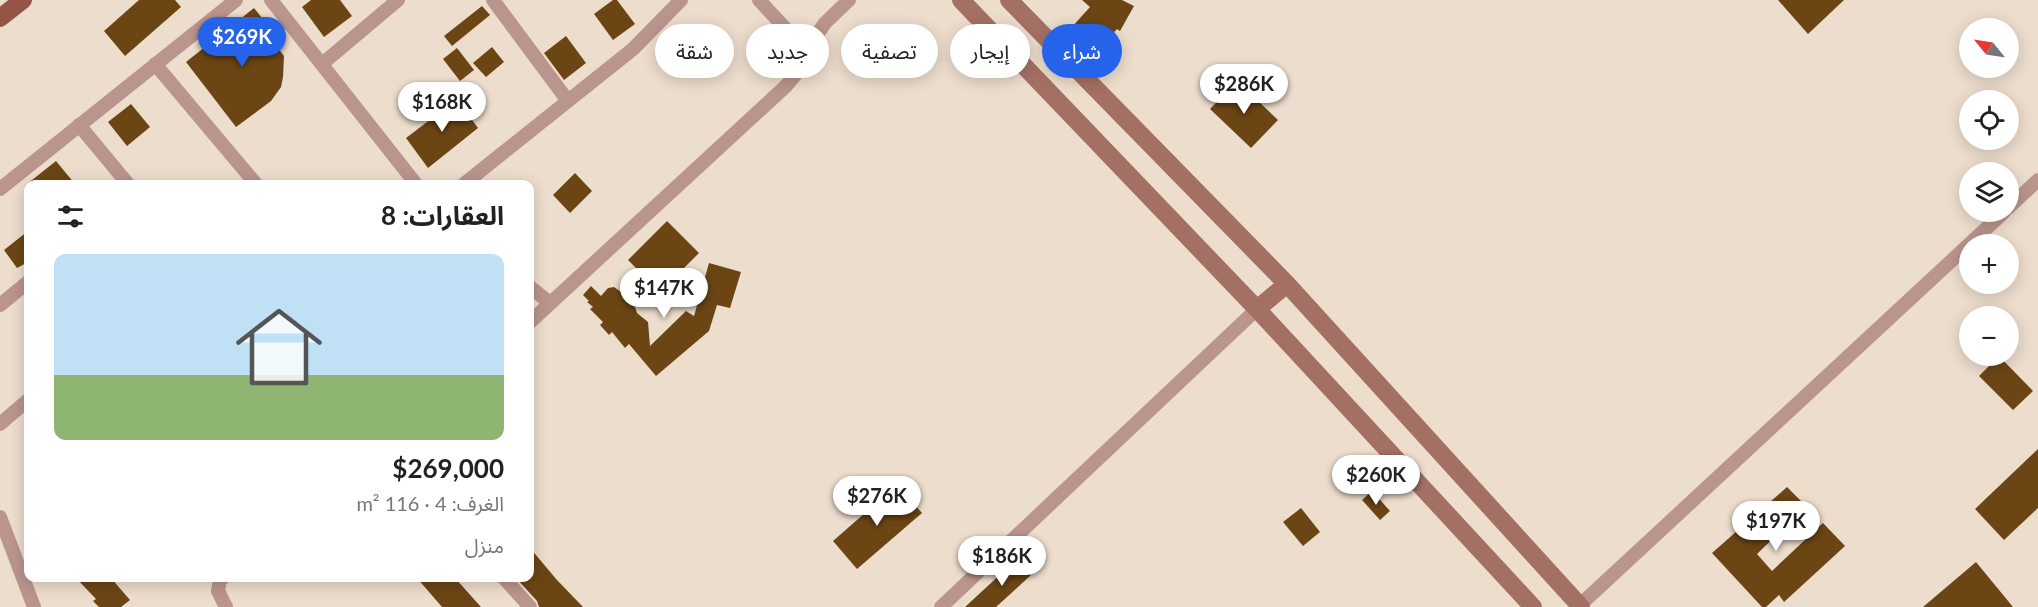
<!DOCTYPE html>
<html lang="ar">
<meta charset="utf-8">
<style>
body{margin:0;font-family:Lato,"Noto Sans Arabic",sans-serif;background:#f2f2f2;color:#222;direction:rtl;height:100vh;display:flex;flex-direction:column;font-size:22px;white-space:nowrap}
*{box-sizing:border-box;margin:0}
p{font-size:20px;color:#767676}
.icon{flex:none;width:33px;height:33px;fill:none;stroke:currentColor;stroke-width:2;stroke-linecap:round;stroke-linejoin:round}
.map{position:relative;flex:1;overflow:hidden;direction:ltr}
.panel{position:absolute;left:24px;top:180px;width:510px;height:402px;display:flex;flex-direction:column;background:#fff;border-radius:12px;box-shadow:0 3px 15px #0003;direction:rtl}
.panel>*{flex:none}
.banner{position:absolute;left:552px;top:24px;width:570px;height:54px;direction:rtl;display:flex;gap:12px}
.needle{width:39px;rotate:300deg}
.tools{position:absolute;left:1959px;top:18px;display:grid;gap:12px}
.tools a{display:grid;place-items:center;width:60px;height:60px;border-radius:50%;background:#fff;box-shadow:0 3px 15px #0003;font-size:30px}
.price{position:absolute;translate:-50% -51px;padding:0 14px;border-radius:21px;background:#fff;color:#222;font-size:20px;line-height:39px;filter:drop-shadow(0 2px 3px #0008)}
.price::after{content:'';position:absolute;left:50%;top:36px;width:18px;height:14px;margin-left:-9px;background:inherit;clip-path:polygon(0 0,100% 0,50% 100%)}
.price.active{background:#2563eb;color:#fff}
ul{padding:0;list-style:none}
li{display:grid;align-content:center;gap:12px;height:318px;padding:0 30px}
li+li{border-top:2px solid #e0e0e0}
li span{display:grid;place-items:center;height:186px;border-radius:12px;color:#555}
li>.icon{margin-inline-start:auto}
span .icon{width:108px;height:108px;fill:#fffc;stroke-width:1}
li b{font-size:26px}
h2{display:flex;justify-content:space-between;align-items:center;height:72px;padding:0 30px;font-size:26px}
.chip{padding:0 21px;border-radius:27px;background:#fff;box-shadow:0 3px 15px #0003;font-size:21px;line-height:54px}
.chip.active{background:#2563eb;color:#fff}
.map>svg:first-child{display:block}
</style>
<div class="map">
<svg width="2038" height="607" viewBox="0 0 2038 607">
<rect width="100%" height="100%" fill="#edddcd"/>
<path fill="#6c4514" d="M139,0H175L181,7L125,56L104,31Z
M311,0H340L352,16L324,37L302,7Z
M613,0H617L635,24L613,40L594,14Z
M1082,0H1122L1134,6L1120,31L1117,29L1096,52L1071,28L1090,7Z
M1778,0H1844L1808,34Z
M482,6L490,15L452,46L444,36Z
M254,8L279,39L274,43L284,56L283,77L281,87L271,101L236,127L186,62Z
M681,33L698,54L674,74L657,54Z
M566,36L586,63L564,80L544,53Z
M492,47L504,62L486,77L473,63Z
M457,48L474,70L460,81L443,59Z
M1237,81L1278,120L1251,148L1210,109Z
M455,97L478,128L428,168L406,138L435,116L434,114Z
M131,104L150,127L127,146L108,122Z
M56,161L75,184H27Z
M575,173L592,191L570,213L553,195Z
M667,221L699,253L660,292L628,260Z
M28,231V262L17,268L4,250Z
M709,263L741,272L730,308L717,305L709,331L656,376L629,344L625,348L612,332L609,335L600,325L603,322L590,309L593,307L587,302L589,301L583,295L591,286L601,296L608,288L614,287L621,292L624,299L629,300L630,304L635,307L637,313L648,322L650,346L686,311L694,316Z
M1999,356L2033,391L2013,410L1979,376Z
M2038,449V508L2004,540L1975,509Z
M897,485L922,513L857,569L833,541Z
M1787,487L1806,506L1757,554L1772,571L1823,523L1845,546L1784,602L1779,595L1766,607H1762L1712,553Z
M1372,491L1390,511L1380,520L1362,500Z
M1301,508L1320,532L1303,546L1283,522Z
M530,548L557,580L583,607H539L537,601L516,578H530Z
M1017,559L1031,575L996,607H965Z
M1976,562L2013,607H1923Z
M76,578H111L130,600L121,607H99L93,601L96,599Z
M417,578H455L481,607H442Z"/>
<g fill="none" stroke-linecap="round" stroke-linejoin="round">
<path stroke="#ba958d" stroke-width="14" d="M271,0L416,184
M493,0L568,101
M759,0L808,53
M155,64L256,184
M322,64L398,0
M79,125L128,184
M464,184L633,49L681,0
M0,189L236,0
M2008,208L2038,180
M530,287L550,303
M0,305L28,282
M530,322L786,86L801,68L814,39L825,23L849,0
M0,424L28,400
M0,517L34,607
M223,578L220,580L218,591L226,607
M504,578L530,607
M1579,606L2004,212
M941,607L1257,309"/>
<path stroke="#a57064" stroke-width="18" d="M961,0L1257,309L1533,607
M1009,0L1287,284L1581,607
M1257,309L1287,284"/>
<path stroke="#945547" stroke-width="18" d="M0,18L23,0"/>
</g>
</svg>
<div class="tools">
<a><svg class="needle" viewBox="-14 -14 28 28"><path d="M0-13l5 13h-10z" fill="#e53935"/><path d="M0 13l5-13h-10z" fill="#767676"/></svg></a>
<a><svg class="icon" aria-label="locate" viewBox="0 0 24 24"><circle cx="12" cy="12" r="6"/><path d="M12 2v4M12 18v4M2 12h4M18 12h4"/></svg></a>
<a><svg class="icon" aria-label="layers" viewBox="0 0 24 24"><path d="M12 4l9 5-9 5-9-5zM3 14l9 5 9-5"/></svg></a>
<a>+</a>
<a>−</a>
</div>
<b class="price active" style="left:242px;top:68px">$269K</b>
<b class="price" style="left:1244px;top:115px">$286K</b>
<b class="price" style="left:442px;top:133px">$168K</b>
<b class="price" style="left:664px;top:319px">$147K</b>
<b class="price" style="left:1376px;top:506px">$260K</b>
<b class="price" style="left:877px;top:527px">$276K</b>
<b class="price" style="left:1776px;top:552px">$197K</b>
<b class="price" style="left:1002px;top:587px">$186K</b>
<div class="banner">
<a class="chip active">شراء</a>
<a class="chip">إيجار</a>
<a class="chip">تصفية</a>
<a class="chip">جديد</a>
<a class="chip">شقة</a>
</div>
<section class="panel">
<h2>العقارات: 8<svg class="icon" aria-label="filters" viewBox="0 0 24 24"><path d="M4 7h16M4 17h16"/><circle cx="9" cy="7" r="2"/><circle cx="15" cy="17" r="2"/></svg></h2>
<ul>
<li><span style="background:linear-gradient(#bfe0f5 65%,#8fb573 0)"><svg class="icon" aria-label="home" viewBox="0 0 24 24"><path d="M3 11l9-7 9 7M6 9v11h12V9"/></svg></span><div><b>$269,000</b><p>الغرف: 4 · 116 m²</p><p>منزل</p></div></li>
</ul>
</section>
</div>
